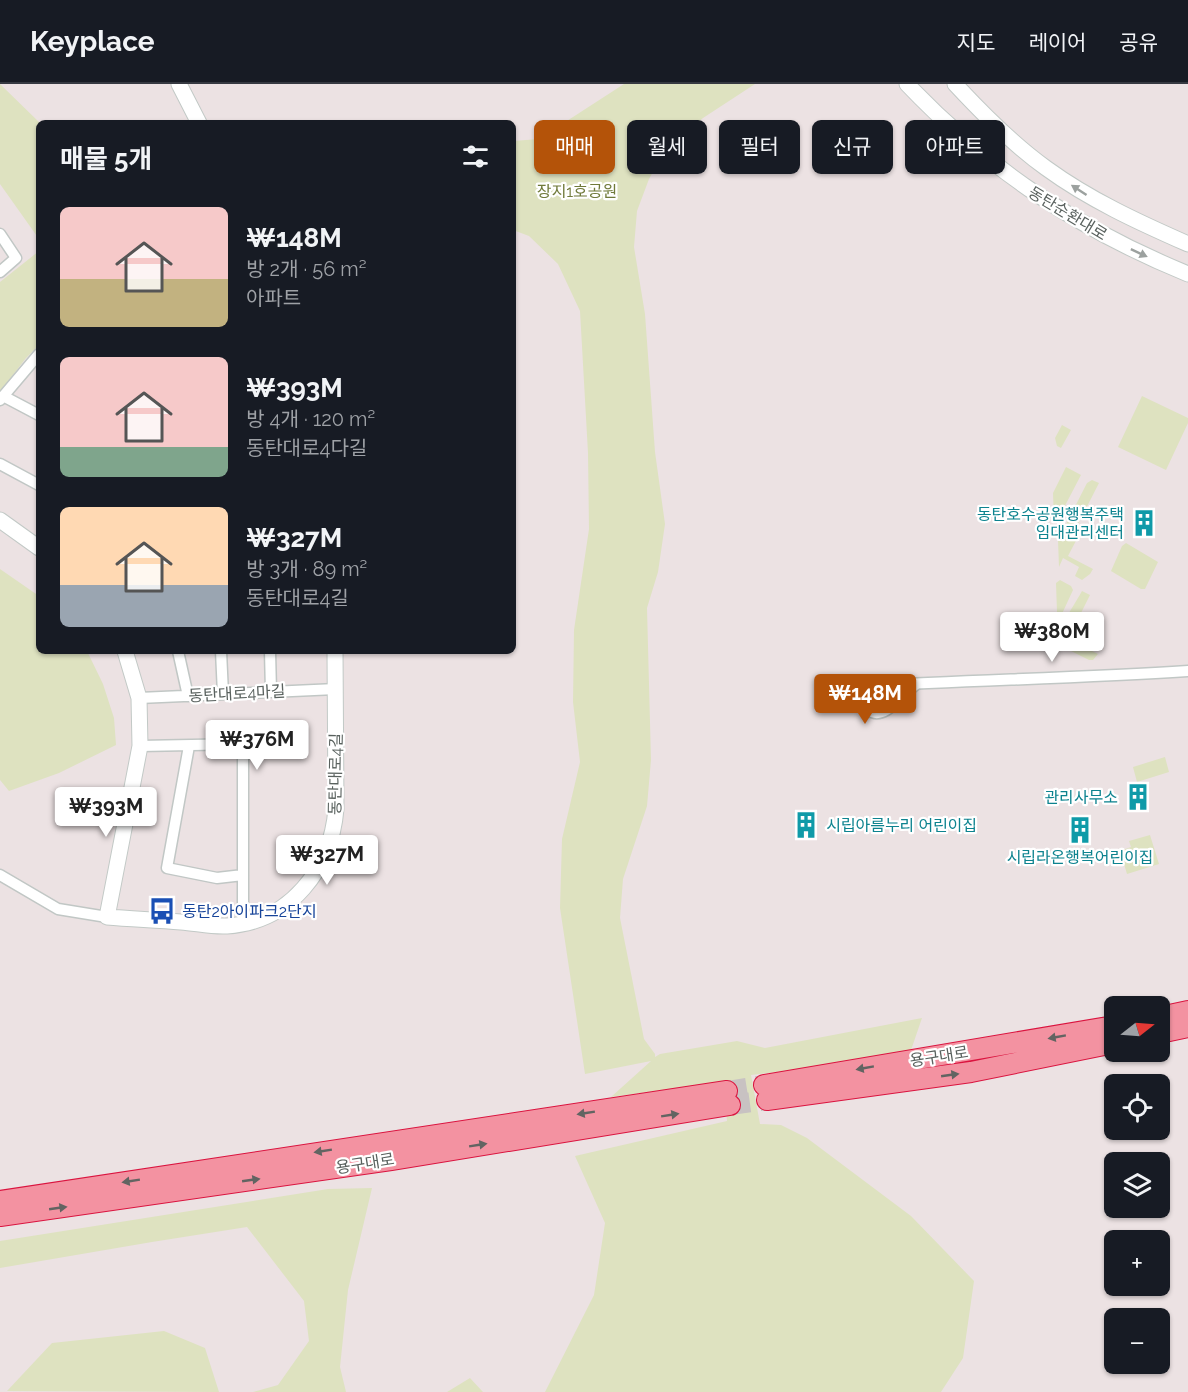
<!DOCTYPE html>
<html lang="ko">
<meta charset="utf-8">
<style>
body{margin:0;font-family:Raleway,"Noto Sans KR",sans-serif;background:#20242c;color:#f1f3f6;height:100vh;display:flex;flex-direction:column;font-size:22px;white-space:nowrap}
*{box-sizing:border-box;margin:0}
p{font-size:20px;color:#9ea1a6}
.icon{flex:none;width:33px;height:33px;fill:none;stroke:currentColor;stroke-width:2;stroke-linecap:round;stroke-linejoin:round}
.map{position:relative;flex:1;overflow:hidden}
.drawer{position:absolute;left:36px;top:36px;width:480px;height:534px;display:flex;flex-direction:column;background:#171b24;border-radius:9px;box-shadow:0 2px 4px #0004}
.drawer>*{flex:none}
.guide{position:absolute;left:534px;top:36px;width:564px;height:54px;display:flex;gap:12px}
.needle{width:39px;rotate:73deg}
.tools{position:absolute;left:1104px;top:912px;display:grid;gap:12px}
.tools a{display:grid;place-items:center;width:66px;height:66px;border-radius:9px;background:#171b24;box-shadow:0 2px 4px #0004;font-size:30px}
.price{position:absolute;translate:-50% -51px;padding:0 14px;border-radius:6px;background:#fff;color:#222;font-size:20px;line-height:39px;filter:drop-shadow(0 2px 3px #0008)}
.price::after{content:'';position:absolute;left:50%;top:36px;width:18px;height:14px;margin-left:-9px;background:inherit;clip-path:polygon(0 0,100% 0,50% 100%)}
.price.active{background:#b45309;color:#fff}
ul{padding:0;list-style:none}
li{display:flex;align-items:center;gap:18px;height:150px;padding:0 24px}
li span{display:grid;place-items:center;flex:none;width:168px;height:120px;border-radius:9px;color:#555}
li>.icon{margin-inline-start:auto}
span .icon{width:72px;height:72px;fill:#fffc;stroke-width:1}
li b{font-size:26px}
h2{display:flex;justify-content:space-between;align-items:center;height:72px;padding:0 24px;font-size:26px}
.pill{padding:0 21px;border-radius:9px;background:#171b24;box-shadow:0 2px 4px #0004;font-size:21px;line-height:54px}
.pill.active{background:#b45309;color:#fff}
header{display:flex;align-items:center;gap:36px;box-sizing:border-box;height:84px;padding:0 30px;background:#171b24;border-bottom:2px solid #363941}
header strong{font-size:28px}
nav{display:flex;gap:33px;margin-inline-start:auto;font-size:21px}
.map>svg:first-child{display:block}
</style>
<header>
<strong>Keyplace</strong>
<nav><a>지도</a><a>레이어</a><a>공유</a></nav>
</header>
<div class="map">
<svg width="1188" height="1308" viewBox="0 0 1188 1308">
<rect width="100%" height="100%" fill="#ece2e3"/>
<path fill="#dee2c0" d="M0,0L40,39L39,155L0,100Z
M624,0H755L703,34L666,65L649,95L637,127L634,163L645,230L655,368L665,440L658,488L647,524L651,676L647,722L623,795L620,834L644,955L655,970V973L660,970L737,957L765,964L922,934L909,972L751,991L760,1040L781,1041L807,1054L911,1132L974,1197L963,1274L941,1308H545L594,1211L605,1139L575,1072L727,1037L724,998L611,1013L651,977L585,990L560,824L562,755L580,678L573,618L574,546L589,445L588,369L580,227L558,180L529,152L513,146V57L539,55Z
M39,167V261L26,274L0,308V198Z
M1142,312L1188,334V339L1166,386L1118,363Z
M1062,341L1071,346L1061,364L1057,362L1055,354Z
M1066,383L1081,391L1056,439L1054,438L1053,409Z
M1092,396L1099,399L1074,448L1079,451L1068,472L1093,485L1090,490L1082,496L1075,492L1079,483L1063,474L1059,483L1058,456L1087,399Z
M1126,459L1158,478L1145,505H1141L1111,487L1122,462Z
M0,485L39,512V567H87L103,600L114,634L116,661L59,689L9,707L0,696Z
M1060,496L1071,502L1073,506L1061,532L1057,528L1056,499Z
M1082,507L1090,511L1080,531L1086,534L1074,558L1098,570L1093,576H1089L1061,562C1056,545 1074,522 1082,507Z
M1165,673L1169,688L1137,698L1133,683Z
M1150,751L1159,780L1127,790L1120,767L1131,763L1129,757Z
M372,1104L348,1206L340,1283L346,1308H253L278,1301L309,1257L304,1217L247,1143L152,1158L0,1184V1157L328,1105Z
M164,1247L205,1264L219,1308L7,1307L52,1259Z
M470,1294L483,1308H447Z"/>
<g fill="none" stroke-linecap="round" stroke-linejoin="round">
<path stroke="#c8c2c2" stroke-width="20" stroke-dasharray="20 10" stroke-linecap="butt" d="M727,1007L764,1001
M730,1021L767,1016"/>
<defs>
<path id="street" d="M0,150L16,174L0,188
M3,312L39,331
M0,316L39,270
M0,380L39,401
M178,567L188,612
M221,567L223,610
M270,567L271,608
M917,600C905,607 884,639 869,626C864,621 863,615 863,608L869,602C975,596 1082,594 1188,587
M139,614L336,605
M140,662L243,660V839
M189,662L167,784L217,794L243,791
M0,791L58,825L107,833"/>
<path id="secondary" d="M179,0L199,39
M907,0C989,86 1078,145 1188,190
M955,0C981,28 1015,62 1046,84C1090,116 1138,138 1188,160
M0,436L39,464
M125,567L139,614L140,662L107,833C132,835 156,836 181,838C196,839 211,843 227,842C290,838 331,785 336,725L335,567"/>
<path id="highway" d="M1160,933L1188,927
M1160,949L1188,943
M764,1001L1114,942
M767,1016L971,988L1114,959
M0,1117L727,1007
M0,1132L391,1076L730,1021"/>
</defs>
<use href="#street" stroke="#c1c7c5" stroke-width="13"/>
<use href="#secondary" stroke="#c2c9c6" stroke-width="17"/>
<use href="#highway" stroke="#da143f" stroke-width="22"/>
<use href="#street" stroke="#fff" stroke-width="10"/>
<use href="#secondary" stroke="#fff" stroke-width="15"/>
<use href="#highway" stroke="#f392a1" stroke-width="20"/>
</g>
<defs><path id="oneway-solid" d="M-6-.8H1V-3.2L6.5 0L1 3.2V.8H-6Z" transform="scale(1.5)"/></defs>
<g fill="#9ca19f">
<use href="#oneway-solid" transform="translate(1079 106) rotate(-147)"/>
<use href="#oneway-solid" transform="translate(1139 169) rotate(25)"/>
</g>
<g fill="#626462">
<use href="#oneway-solid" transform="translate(1057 953) rotate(170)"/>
<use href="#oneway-solid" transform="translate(865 984) rotate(170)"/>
<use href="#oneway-solid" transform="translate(950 991) rotate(-8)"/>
<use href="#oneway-solid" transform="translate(586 1029) rotate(171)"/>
<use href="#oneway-solid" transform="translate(670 1031) rotate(-9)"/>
<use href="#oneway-solid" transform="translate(478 1061) rotate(-9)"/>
<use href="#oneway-solid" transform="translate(323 1067) rotate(171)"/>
<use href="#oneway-solid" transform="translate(251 1096) rotate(-8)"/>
<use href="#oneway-solid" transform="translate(131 1097) rotate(171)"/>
<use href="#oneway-solid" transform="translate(58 1124) rotate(-8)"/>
</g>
<defs>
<symbol id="building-bare" viewBox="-9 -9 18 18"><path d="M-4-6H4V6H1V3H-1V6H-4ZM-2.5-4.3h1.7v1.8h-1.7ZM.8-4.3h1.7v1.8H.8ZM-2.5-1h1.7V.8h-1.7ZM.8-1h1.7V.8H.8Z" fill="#0f9aa8" stroke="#fff" stroke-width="2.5" paint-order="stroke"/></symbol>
<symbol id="bus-bare" viewBox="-9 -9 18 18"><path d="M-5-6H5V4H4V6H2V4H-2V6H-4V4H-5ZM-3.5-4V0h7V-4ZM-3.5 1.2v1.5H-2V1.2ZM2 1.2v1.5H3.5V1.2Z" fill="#1a4fb4" stroke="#fff" stroke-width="2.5" paint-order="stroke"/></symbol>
</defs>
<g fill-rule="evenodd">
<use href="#building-bare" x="1125" y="420" width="38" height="38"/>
<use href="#building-bare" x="1119" y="694" width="38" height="38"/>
<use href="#building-bare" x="787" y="722" width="38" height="38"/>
<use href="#building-bare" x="1061" y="727" width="38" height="38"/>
<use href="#bus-bare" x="143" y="808" width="38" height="38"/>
</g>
<g text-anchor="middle" stroke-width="4.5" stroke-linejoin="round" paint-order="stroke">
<g font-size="16" fill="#707a3a" stroke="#fff">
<text x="577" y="113">장지1호공원</text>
</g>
<g font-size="16" fill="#5a625f" stroke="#fff">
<text transform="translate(1068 129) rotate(31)" y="6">동탄순환대로</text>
<text transform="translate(237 609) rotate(-3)" y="6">동탄대로4마길</text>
<text transform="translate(335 690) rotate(-89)" y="6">동탄대로4길</text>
<text transform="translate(939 972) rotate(-9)" y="6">용구대로</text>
<text transform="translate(365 1079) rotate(-9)" y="6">용구대로</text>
</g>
<g font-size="16" fill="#0d838f" stroke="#fff" text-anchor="end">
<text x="1124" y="436">동탄호수공원행복주택<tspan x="1124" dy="18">임대관리센터</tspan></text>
<text x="1118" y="719">관리사무소</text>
<text x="826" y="747" text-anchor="start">시립아름누리 어린이집</text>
<text x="1080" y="779" text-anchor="middle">시립라온행복어린이집</text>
</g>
<g font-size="16" fill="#164399" stroke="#fff" text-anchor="start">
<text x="182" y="833">동탄2아이파크2단지</text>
</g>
</g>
</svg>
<div class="tools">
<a><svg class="needle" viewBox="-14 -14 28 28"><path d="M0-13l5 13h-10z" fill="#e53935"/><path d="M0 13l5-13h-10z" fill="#9ea1a6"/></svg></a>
<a><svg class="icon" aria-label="locate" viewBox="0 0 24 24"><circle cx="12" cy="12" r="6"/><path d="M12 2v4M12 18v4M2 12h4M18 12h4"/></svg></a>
<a><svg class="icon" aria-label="layers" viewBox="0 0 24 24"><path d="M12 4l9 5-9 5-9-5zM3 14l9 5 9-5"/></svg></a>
<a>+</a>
<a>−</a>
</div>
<b class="price" style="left:1052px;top:579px">₩380M</b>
<b class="price active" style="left:865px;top:641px">₩148M</b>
<b class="price" style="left:257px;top:687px">₩376M</b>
<b class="price" style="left:106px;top:754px">₩393M</b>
<b class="price" style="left:327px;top:802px">₩327M</b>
<div class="guide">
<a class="pill active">매매</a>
<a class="pill">월세</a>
<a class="pill">필터</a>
<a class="pill">신규</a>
<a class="pill">아파트</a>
</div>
<section class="drawer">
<h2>매물 5개<svg class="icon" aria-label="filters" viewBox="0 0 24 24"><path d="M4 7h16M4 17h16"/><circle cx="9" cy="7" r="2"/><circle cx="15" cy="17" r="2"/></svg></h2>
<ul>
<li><span style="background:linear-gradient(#f6c9c9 60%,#c2b280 0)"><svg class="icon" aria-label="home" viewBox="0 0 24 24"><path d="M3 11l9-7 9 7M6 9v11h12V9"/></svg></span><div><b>₩148M</b><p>방 2개 · 56 m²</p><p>아파트</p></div></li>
<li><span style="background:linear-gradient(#f6c9c9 75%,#7fa58c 0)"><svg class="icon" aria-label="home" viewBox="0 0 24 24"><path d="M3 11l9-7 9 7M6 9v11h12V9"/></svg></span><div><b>₩393M</b><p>방 4개 · 120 m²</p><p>동탄대로4다길</p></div></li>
<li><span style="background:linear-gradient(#ffd9b3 65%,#9aa5b1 0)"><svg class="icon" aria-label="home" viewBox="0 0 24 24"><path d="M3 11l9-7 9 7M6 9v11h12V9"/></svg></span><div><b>₩327M</b><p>방 3개 · 89 m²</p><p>동탄대로4길</p></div></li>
</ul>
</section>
</div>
